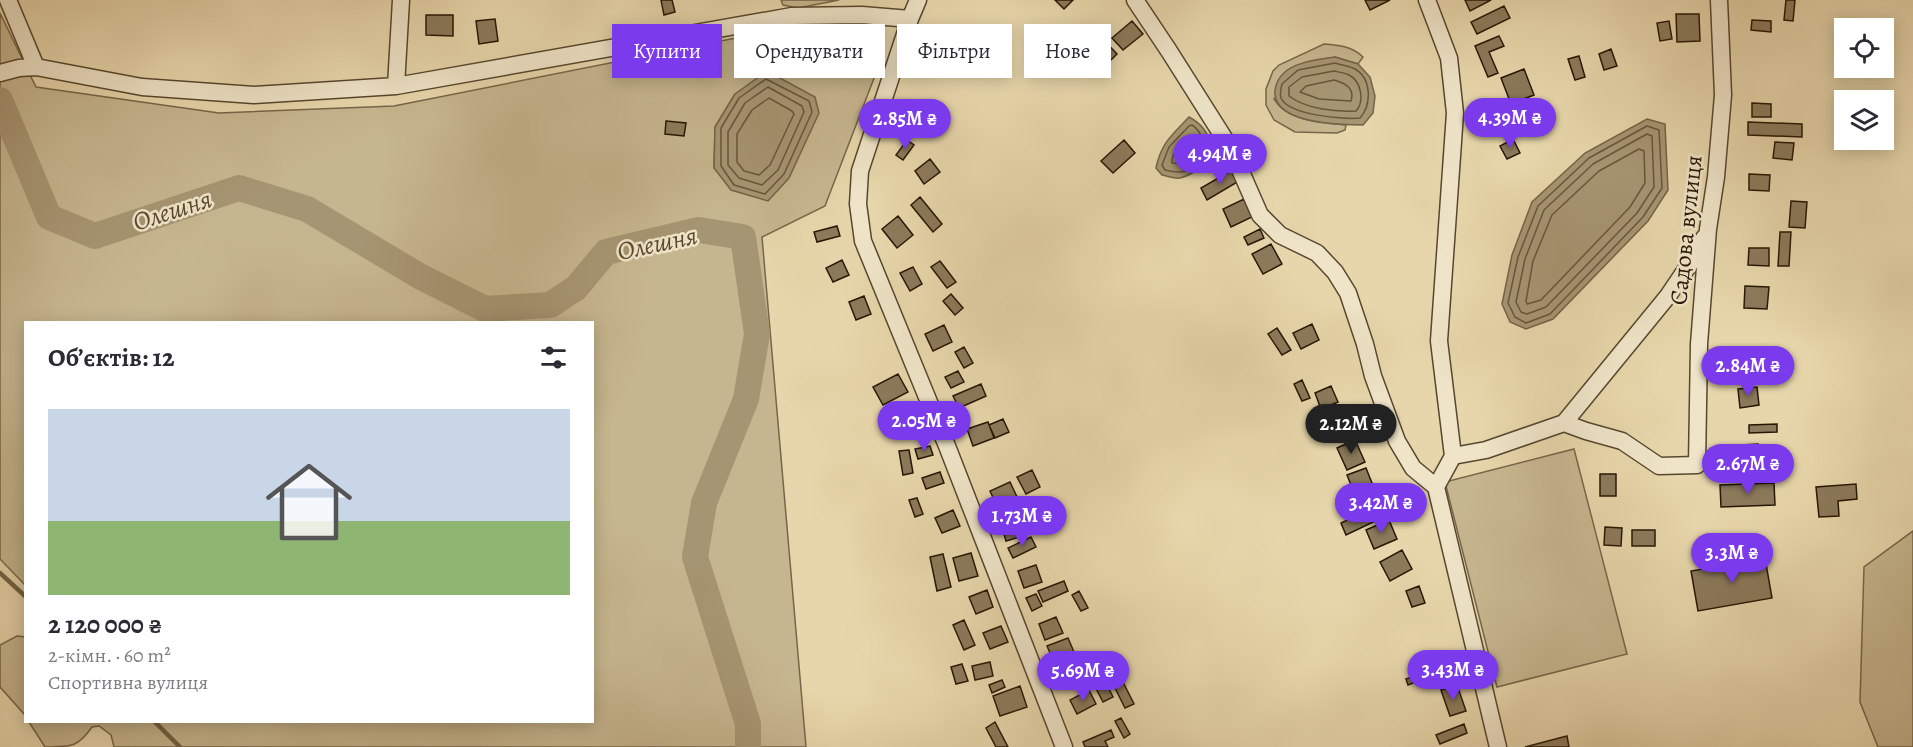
<!DOCTYPE html>
<html lang="uk">
<meta charset="utf-8">
<style>
body{margin:0;font-family:Alegreya,serif;background:#f2f2f3;color:#2b2b33;height:100vh;display:flex;flex-direction:column;font-size:22px;white-space:nowrap}
*{box-sizing:border-box;margin:0}
p{font-size:20px;color:#7c7c81}
.icon{flex:none;width:33px;height:33px;fill:none;stroke:currentColor;stroke-width:2;stroke-linecap:round;stroke-linejoin:round}
.map{position:relative;flex:1;overflow:hidden}
.drawer{position:absolute;left:24px;top:321px;width:570px;height:402px;display:flex;flex-direction:column;background:#fff;border-radius:0px;box-shadow:0 3px 15px #0003}
.drawer>*{flex:none}
.guide{position:absolute;left:612px;top:24px;width:570px;height:54px;display:flex;gap:12px}
.tools{position:absolute;left:1834px;top:18px;display:grid;gap:12px}
.tools a{display:grid;place-items:center;width:60px;height:60px;border-radius:0px;background:#fff;box-shadow:0 3px 15px #0003;font-size:30px}
.price{position:absolute;translate:-50% -51px;padding:0 14px;border-radius:21px;background:#7c3aed;color:#fff;font-size:20px;line-height:39px;filter:drop-shadow(0 2px 3px #0008)}
.price::after{content:'';position:absolute;left:50%;top:36px;width:18px;height:14px;margin-left:-9px;background:inherit;clip-path:polygon(0 0,100% 0,50% 100%)}
.price.on{background:#222;color:#fff}
ul{padding:0;list-style:none}
li{display:grid;align-content:center;gap:12px;height:318px;padding:0 24px}
li+li{border-top:2px solid #e1e1e2}
li span{display:grid;place-items:center;height:186px;border-radius:0px;color:#555}
li>.icon{margin-inline-start:auto}
span .icon{width:108px;height:108px;fill:#fffc;stroke-width:1}
li b{font-size:26px}
h2{display:flex;justify-content:space-between;align-items:center;height:72px;padding:0 24px;font-size:26px}
.tag{padding:0 21px;border-radius:0px;background:#fff;box-shadow:0 3px 15px #0003;font-size:21px;line-height:54px}
.tag.on{background:#7c3aed;color:#fff}
.map>svg:first-child{display:block}
</style>
<div class="map">
<svg width="1913" height="747" viewBox="0 0 1913 747">
<rect width="100%" height="100%" fill="#e7d6ab"/>
<filter id="stains"><feTurbulence type="fractalNoise" baseFrequency=".00333" numOctaves="4"/><feColorMatrix values="0 0 0 0 .2 0 0 0 0 .09 0 0 0 0 .02 0 0 0 .5 -.17"/></filter>
<radialGradient id="worn" r=".72"><stop offset=".6" stop-color="#630" stop-opacity="0"/><stop offset="1" stop-color="#630" stop-opacity=".3"/></radialGradient>
<path fill="#c6b68f" stroke="#76664a" stroke-width="1.5" fill-rule="evenodd" d="M781,0H839L798,8L783,5Z
M0,13L36,87L219,113L394,106L751,35L845,33L884,52L825,206L762,237L806,747H114L111,735L99,726L92,727C78,747 72,747 45,747L29,722H592V322H26L25,585L0,559ZM735,94L714,168L715,127Z
M1324,44C1338,45 1352,46 1363,57L1358,64L1335,57L1274,99C1288,122 1322,122 1346,125L1345,130L1337,133L1295,132L1274,120L1266,105V89L1273,71L1279,65Z
M1574,449L1627,654L1497,687L1445,482Z
M1913,531V747H1878L1860,702L1864,567Z
M17,636L25,637V715L0,687V645Z"/>
<path fill="#a69572" stroke="#736346" stroke-width="1.5" d="M1335,57L1358,64L1370,77L1375,96L1373,113L1363,125C1340,125 1314,124 1293,115C1282,110 1274,103 1275,91C1278,63 1313,60 1335,57Z
M767,71L815,97L819,113L789,178L768,201L731,190L714,168L715,127L735,94Z
M1189,117C1213,130 1219,157 1194,172C1189,175 1185,177 1180,178C1174,179 1168,176 1162,175L1156,168C1161,143 1172,135 1189,117Z
M1647,119L1665,124L1668,190L1648,221L1553,319L1526,329L1510,322L1502,304L1512,255L1532,202L1585,153Z"/>
<g fill="none" stroke-linecap="round" stroke-linejoin="round">
<path stroke="#66563b" stroke-width="1.5" d="M1335,63C1341,65 1348,66 1353,68C1372,77 1372,104 1360,118C1345,120 1288,115 1281,98C1280,95 1281,88 1282,84L1298,70Z
M1334,71C1339,72 1345,73 1349,75C1361,81 1365,101 1356,111C1335,112 1306,109 1289,96V87L1302,77Z
M766,79L809,101L812,112L784,174L765,194L734,185L721,166V128L739,98Z
M1334,80C1345,83 1355,88 1351,101L1319,99L1300,92L1306,86Z
M768,87L802,106L804,112L778,170L762,185L739,178L728,165V132L745,103Z
M769,98L792,111L794,114L770,165L759,175L744,171L737,162V134L752,110Z
M1192,125C1212,138 1204,171 1179,172C1175,172 1169,171 1165,170L1162,165L1169,147L1189,126Z
M1647,126L1659,130L1662,188L1643,217L1550,314L1526,323L1515,317L1508,303L1518,257L1538,206L1589,158Z
M1647,134L1652,136L1654,187L1637,213L1546,307L1527,314L1521,312L1516,302L1525,259L1544,210L1593,164Z
M1191,136L1196,142L1195,154L1182,164L1172,163C1171,153 1183,142 1191,136Z
M1639,149L1644,151L1645,183L1630,207L1541,300L1527,304L1526,301L1533,261L1552,215L1599,171Z"/>
<path stroke="#736346" stroke-width="4.5" d="M0,573L26,597
M155,722L180,747"/>
<path stroke="#a69572" stroke-width="26" d="M0,100L49,217L95,236L239,188L307,209L421,277L485,309L550,305L576,288L606,252L699,230L743,237L757,334L746,399L704,503L695,557L748,724V747"/>
</g>
<path fill="#8b7a5b" stroke="#271704" stroke-width="1.5" d="M661,0H672L675,12L664,15Z
M1055,0H1073L1064,9Z
M1365,0H1390L1370,10Z
M1465,0H1491L1470,11Z
M1786,0H1795L1793,21L1784,20Z
M1504,6L1510,18L1477,34L1471,22Z
M1676,14H1699L1700,41L1677,42Z
M426,15H453V36L426,35Z
M495,19L498,41L479,44L476,21Z
M1752,20L1771,21V32L1751,30Z
M1132,21L1143,34L1123,50L1112,38Z
M1669,21L1672,39L1660,41L1657,23Z
M1099,35L1117,54L1108,63L1090,43Z
M1499,36L1504,46L1489,52L1498,73L1488,77L1475,46Z
M1611,49L1617,66L1604,70L1599,54Z
M1579,56L1585,77L1575,80L1568,59Z
M1524,69L1534,95L1511,104L1501,78Z
M1752,103L1771,104V117H1752Z
M666,121L686,123L684,136L665,134Z
M1748,122L1802,124V137L1748,135Z
M1513,139L1520,153L1507,159L1500,146Z
M907,140L914,145L903,160L896,155Z
M1124,140L1135,153L1113,173L1101,161Z
M1775,142L1794,143L1792,160L1773,158Z
M930,159L940,172L924,184L915,171Z
M1232,170L1239,181L1207,200L1201,188Z
M1749,174L1770,175L1769,191L1749,190Z
M920,197L942,224L933,232L911,205Z
M1244,199L1252,217L1231,227L1223,209Z
M1791,201L1807,202L1805,228L1789,227Z
M898,216L913,235L897,248L882,229Z
M837,226L840,236L817,242L814,232Z
M1260,229L1264,238L1248,245L1244,237Z
M1780,232H1791L1789,266H1778Z
M1271,244L1282,264L1263,274L1252,254Z
M1749,248H1769V266L1748,265Z
M842,260L849,275L833,282L826,268Z
M940,261L956,282L947,288L931,267Z
M913,267L922,284L910,291L900,273Z
M1745,286L1769,287L1767,309L1744,308Z
M951,294L963,308L955,315L943,301Z
M864,296L871,314L856,320L849,302Z
M1312,324L1319,340L1301,349L1293,333Z
M944,325L952,342L933,351L925,334Z
M1277,328L1291,350L1282,355L1268,334Z
M964,347L973,363L964,368L955,352Z
M1763,356L1764,370L1737,371L1736,358Z
M958,371L964,382L951,388L945,377Z
M898,374L908,392L883,405L873,387Z
M1302,380L1310,398L1302,401L1294,384Z
M981,384L986,396L959,408L953,396Z
M1331,386L1338,402L1321,409L1315,393Z
M1757,387L1759,405L1740,408L1738,389Z
M896,406L901,427L890,429L886,408Z
M1003,419L1009,432L995,438L989,425Z
M988,422L994,438L973,446L967,429Z
M918,424L923,435L912,439L907,429Z
M1777,424V432L1749,433V425Z
M1355,440L1365,462L1347,470L1337,448Z
M1758,444L1759,459L1741,460V445Z
M930,446L933,455L918,459L915,449Z
M909,450L913,473L903,475L899,451Z
M1366,468L1372,483L1353,490L1347,475Z
M1032,470L1040,487L1026,494L1017,477Z
M940,472L944,483L926,489L922,478Z
M1600,474H1616V496H1600Z
M1010,482L1018,499L998,508L990,491Z
M1774,483L1775,505L1721,507L1720,485Z
M1856,484L1857,499L1838,501L1839,516L1819,517L1816,487Z
M1357,493L1364,508L1344,517L1337,502Z
M917,498L923,514L915,517L909,500Z
M1039,499L1049,524L1037,529L1027,504Z
M1380,504L1386,516L1346,535L1341,523Z
M953,510L960,526L942,533L935,518Z
M1389,520L1397,539L1374,549L1366,530Z
M1019,521L1023,536L1006,541L1002,527Z
M1605,527L1622,528L1621,546L1604,545Z
M1632,530H1655V546H1632Z
M1031,537L1036,547L1013,558L1008,548Z
M1402,550L1412,569L1390,581L1380,562Z
M971,553L978,576L959,581L953,558Z
M943,554L951,587L937,591L930,557Z
M1765,558L1772,598L1698,611L1691,571Z
M1036,565L1042,582L1024,588L1018,571Z
M1064,581L1068,591L1043,602L1038,591Z
M1419,586L1425,603L1412,607L1406,591Z
M987,590L993,607L976,614L969,597Z
M1079,591L1088,608L1081,611L1072,595Z
M1036,594L1042,606L1032,611L1026,598Z
M1056,617L1063,633L1045,640L1039,624Z
M964,620L975,645L964,650L953,625Z
M1001,626L1008,642L990,649L983,633Z
M1068,638L1077,659L1056,667L1047,646Z
M1441,653L1446,671L1426,678L1420,659Z
M990,662L993,676L975,680L972,666Z
M962,664L968,681L956,684L951,667Z
M1098,668L1113,697L1103,702L1088,673Z
M1424,673L1426,678L1408,685L1406,679Z
M1002,680L1005,687L992,693L989,685Z
M1123,682L1134,704L1125,708L1114,686Z
M1457,685L1466,711L1450,716L1441,690Z
M1020,686L1027,707L1000,716L993,696Z
M1089,690L1096,704L1077,714L1070,700Z
M1121,718L1130,734L1124,738L1115,721Z
M995,722L1008,747H996L986,728Z
M1464,724L1467,733L1440,744L1436,735Z
M1111,730L1114,737L1105,741L1108,747H1085L1083,742Z
M1567,736L1569,747H1525Z"/>
<g fill="none" stroke-linecap="round" stroke-linejoin="round">
<defs>
<path id="street" d="M8,0L36,67
M918,0L910,19L860,171L858,204L863,241L947,446L1064,747
M1135,0L1169,51L1231,149L1260,215L1280,235L1317,253L1335,272L1348,293L1365,344L1373,376L1397,441L1413,468L1436,487L1498,747
M1427,0L1449,58L1455,113L1439,341L1453,456L1436,487
M0,73L19,68L36,67L142,87L254,95L396,86L792,16L862,15L910,19
M396,86L401,0
M1564,423L1586,431L1622,441L1659,466L1697,465L1699,344L1708,229L1716,177L1723,95L1719,0
M1453,456L1486,450L1564,423L1668,296L1693,259L1704,238"/>
</defs>
<use href="#street" stroke="#57472e" stroke-width="19"/>
<use href="#street" stroke="#efe4c8" stroke-width="16"/>
</g>
<g text-anchor="middle" stroke-width="5" stroke-linejoin="round" paint-order="stroke">
<g font-size="24" fill="#271704" stroke="#efe4c8">
<text transform="translate(1686 230) rotate(-84)" y="8">Садова вулиця</text>
</g>
<g font-size="26" font-style="italic" fill="#5a4930" stroke="#efe4c8">
<text transform="translate(172 210) rotate(-18)" y="9">Олешня</text>
<text transform="translate(657 243) rotate(-12)" y="9">Олешня</text>
</g>
</g>
<rect width="100%" height="100%" filter="url(#stains)"/>
<rect width="100%" height="100%" fill="url(#worn)"/>
</svg>
<div class="tools">
<a><svg class="icon" aria-label="locate" viewBox="0 0 24 24"><circle cx="12" cy="12" r="6"/><path d="M12 2v4M12 18v4M2 12h4M18 12h4"/></svg></a>
<a><svg class="icon" aria-label="layers" viewBox="0 0 24 24"><path d="M12 4l9 5-9 5-9-5zM3 14l9 5 9-5"/></svg></a>
</div>
<b class="price" style="left:1510px;top:149px">4.39M ₴</b>
<b class="price" style="left:905px;top:150px">2.85M ₴</b>
<b class="price" style="left:1220px;top:185px">4.94M ₴</b>
<b class="price" style="left:1748px;top:397px">2.84M ₴</b>
<b class="price" style="left:924px;top:452px">2.05M ₴</b>
<b class="price on" style="left:1351px;top:455px">2.12M ₴</b>
<b class="price" style="left:1748px;top:495px">2.67M ₴</b>
<b class="price" style="left:1381px;top:534px">3.42M ₴</b>
<b class="price" style="left:1022px;top:547px">1.73M ₴</b>
<b class="price" style="left:1732px;top:584px">3.3M ₴</b>
<b class="price" style="left:1453px;top:701px">3.43M ₴</b>
<b class="price" style="left:1083px;top:702px">5.69M ₴</b>
<div class="guide">
<a class="tag on">Купити</a>
<a class="tag">Орендувати</a>
<a class="tag">Фільтри</a>
<a class="tag">Нове</a>
</div>
<section class="drawer">
<h2>Об’єктів: 12<svg class="icon" aria-label="filters" viewBox="0 0 24 24"><path d="M4 7h16M4 17h16"/><circle cx="9" cy="7" r="2"/><circle cx="15" cy="17" r="2"/></svg></h2>
<ul>
<li><span style="background:linear-gradient(#c9d6e8 60%,#8fb573 0)"><svg class="icon" aria-label="home" viewBox="0 0 24 24"><path d="M3 11l9-7 9 7M6 9v11h12V9"/></svg></span><div><b>2 120 000 ₴</b><p>2-кімн. · 60 m²</p><p>Спортивна вулиця</p></div></li>
</ul>
</section>
</div>
